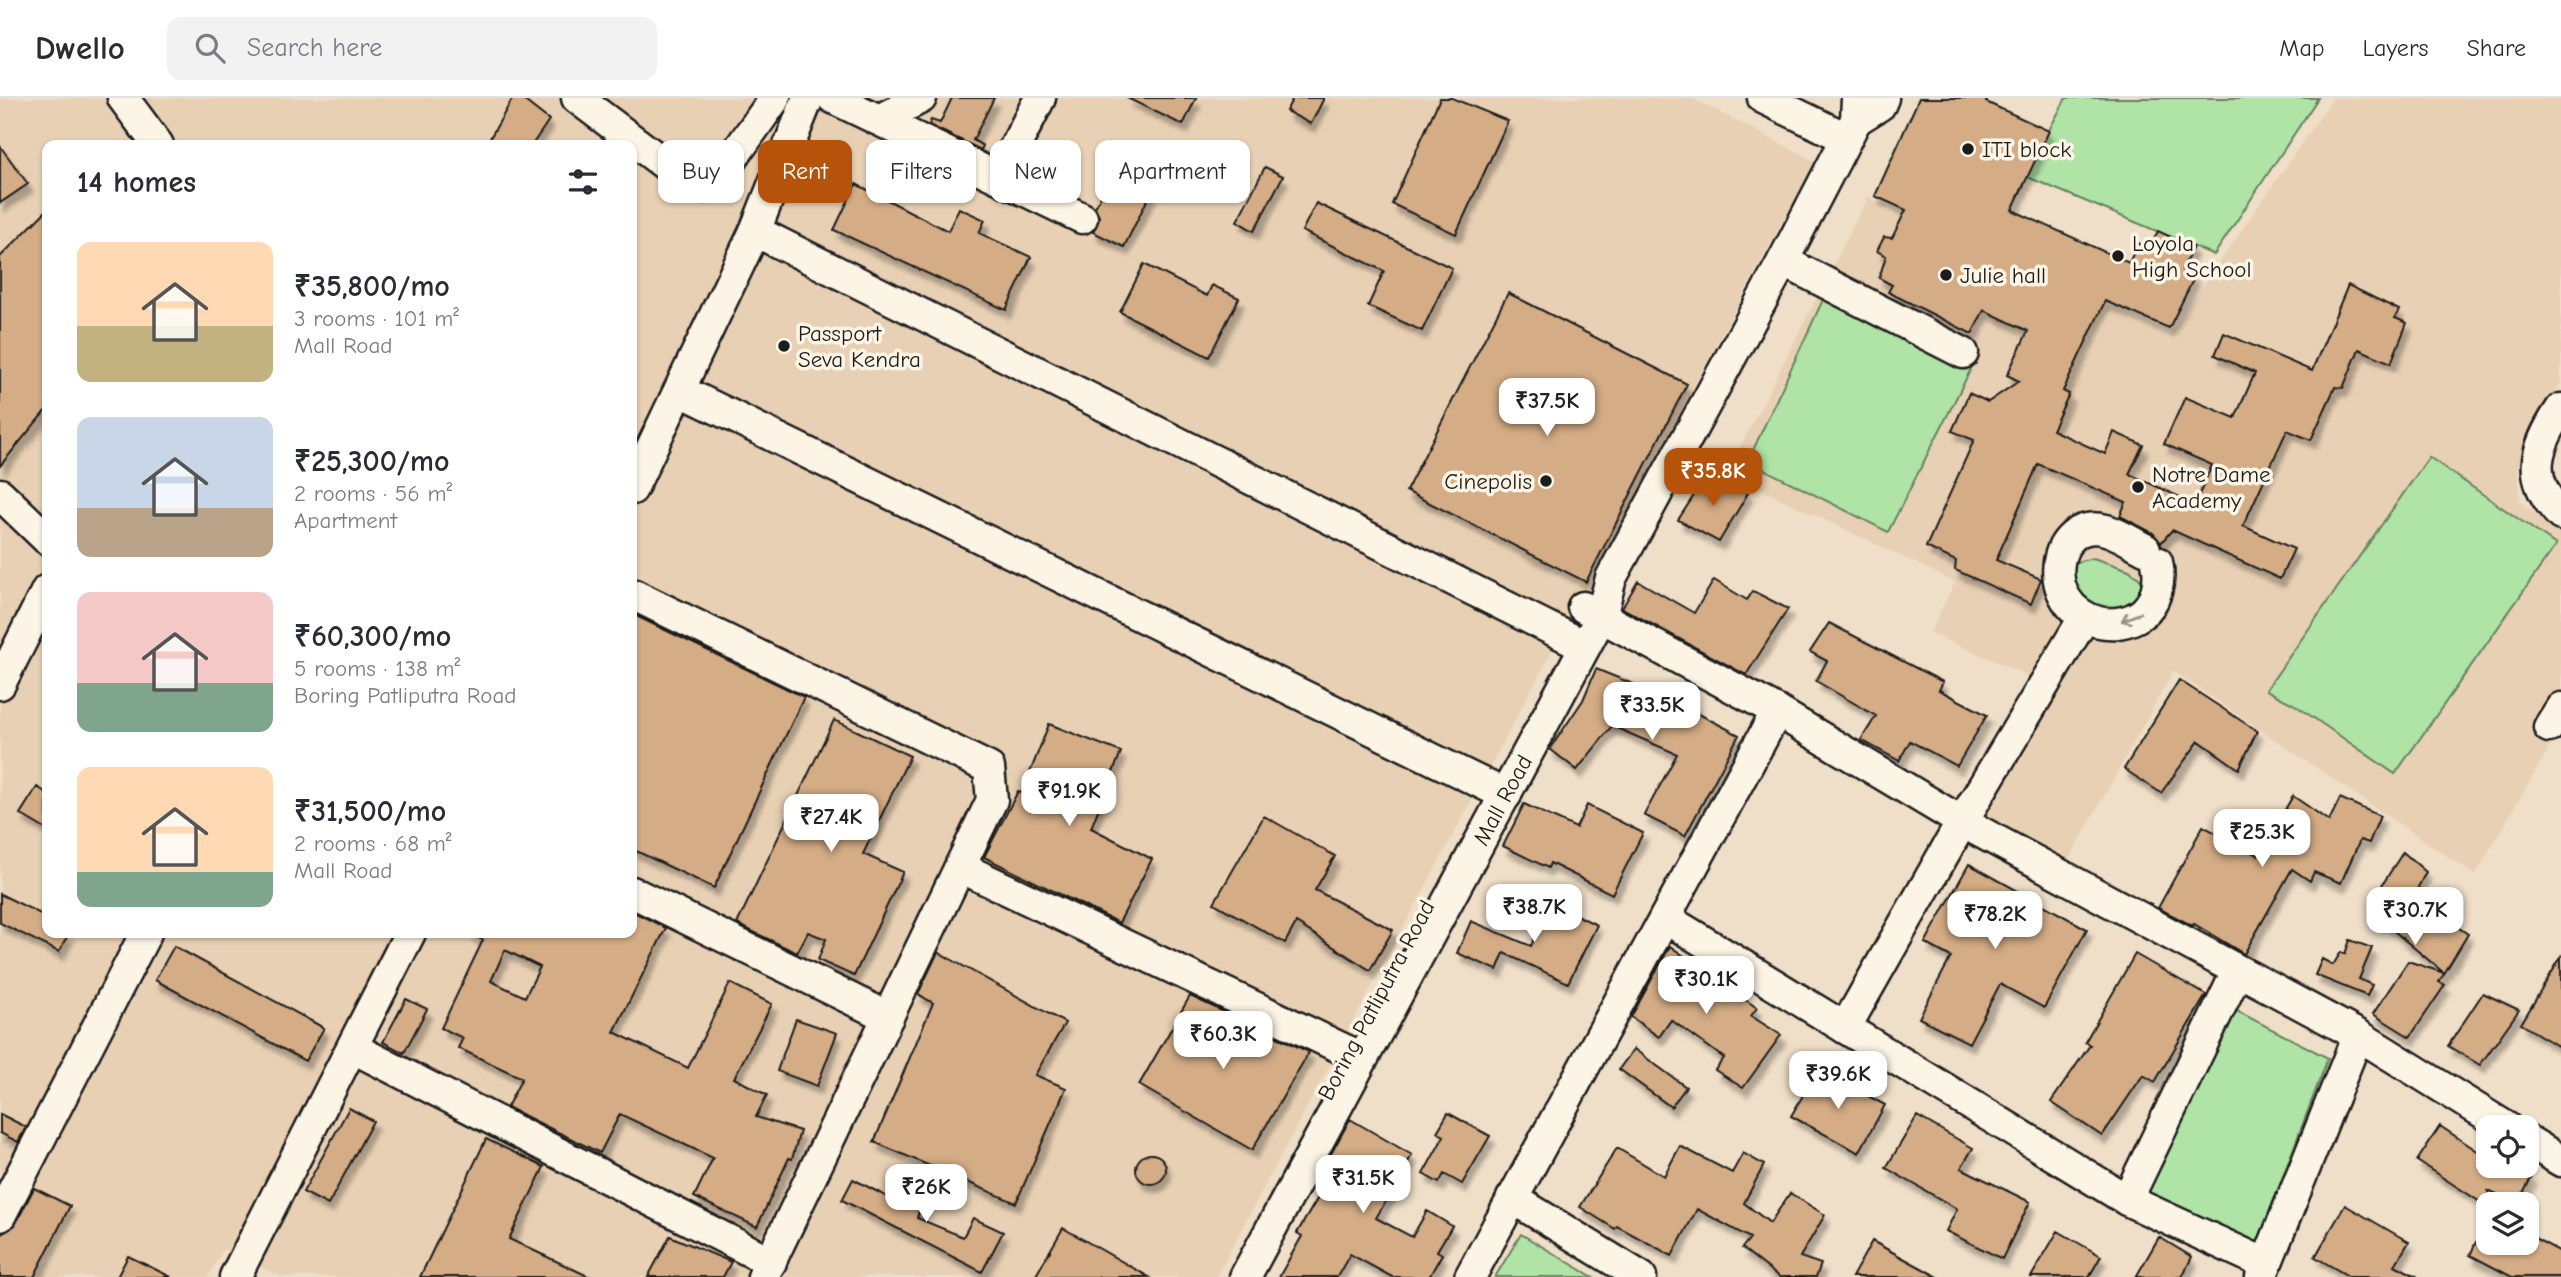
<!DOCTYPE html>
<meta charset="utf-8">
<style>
body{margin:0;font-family:"Comic Neue",sans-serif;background:#f2f2f3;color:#2b2b33;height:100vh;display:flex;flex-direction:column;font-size:26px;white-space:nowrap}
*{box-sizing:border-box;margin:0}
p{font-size:23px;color:#7c7c81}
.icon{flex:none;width:38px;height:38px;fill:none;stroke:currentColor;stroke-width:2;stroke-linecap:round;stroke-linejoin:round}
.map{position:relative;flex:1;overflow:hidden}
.sheet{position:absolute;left:42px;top:42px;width:595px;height:798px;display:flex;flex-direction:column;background:#fff;border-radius:14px;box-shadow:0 2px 5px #0004}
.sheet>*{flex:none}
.top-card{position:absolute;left:658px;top:42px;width:665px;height:63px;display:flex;gap:14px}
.tools{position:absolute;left:2476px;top:1017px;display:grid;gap:14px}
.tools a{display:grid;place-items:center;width:63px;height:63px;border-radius:14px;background:#fff;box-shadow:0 2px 5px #0004;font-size:35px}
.price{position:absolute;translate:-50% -60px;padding:0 16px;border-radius:14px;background:#fff;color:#222;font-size:23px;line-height:46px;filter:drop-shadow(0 2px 4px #0008)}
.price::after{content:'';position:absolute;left:50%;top:42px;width:21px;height:16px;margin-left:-10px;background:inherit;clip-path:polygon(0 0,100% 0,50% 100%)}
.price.selected{background:#b45309;color:#fff}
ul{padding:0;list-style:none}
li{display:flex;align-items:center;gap:21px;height:175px;padding:0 35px}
li span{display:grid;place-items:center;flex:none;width:196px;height:140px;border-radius:14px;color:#555}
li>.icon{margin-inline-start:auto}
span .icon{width:84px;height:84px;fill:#fffc;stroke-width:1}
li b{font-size:30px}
h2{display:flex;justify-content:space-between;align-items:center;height:84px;padding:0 35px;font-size:30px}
.pill{padding:0 24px;border-radius:14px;background:#fff;box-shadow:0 2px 5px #0004;font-size:24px;line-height:63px}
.pill.selected{background:#b45309;color:#fff}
header{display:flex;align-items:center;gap:42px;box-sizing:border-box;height:98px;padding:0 35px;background:#fff;border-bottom:2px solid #e1e1e2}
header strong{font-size:33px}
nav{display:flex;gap:38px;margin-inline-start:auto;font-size:24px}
.search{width:490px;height:63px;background:#f2f2f3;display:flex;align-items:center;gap:18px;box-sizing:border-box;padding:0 24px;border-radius:14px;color:#7c7c81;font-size:26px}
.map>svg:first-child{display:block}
</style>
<header>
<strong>Dwello</strong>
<div class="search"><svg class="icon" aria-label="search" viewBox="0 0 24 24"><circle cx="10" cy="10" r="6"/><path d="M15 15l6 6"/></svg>Search here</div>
<nav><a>Map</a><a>Layers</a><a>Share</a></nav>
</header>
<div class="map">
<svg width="2561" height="1179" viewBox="0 0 2561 1179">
<defs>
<filter id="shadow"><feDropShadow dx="4.5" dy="8" stdDeviation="2" flood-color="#0004"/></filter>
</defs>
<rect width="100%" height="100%" fill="#f0dfc8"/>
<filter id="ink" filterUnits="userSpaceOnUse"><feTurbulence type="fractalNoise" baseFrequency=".0143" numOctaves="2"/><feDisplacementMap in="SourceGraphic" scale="14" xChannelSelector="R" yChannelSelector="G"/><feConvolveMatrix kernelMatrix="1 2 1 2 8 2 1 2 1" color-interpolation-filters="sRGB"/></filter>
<g filter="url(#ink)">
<path fill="#e8d0b4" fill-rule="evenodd" d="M0,0H1692L1815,63L1216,1179H281L223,1151L208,1179H0ZM47,47H632V835H47Z
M2333,0H2561V284L2527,339L2518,373L2520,404L2561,433V630L2475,777L2173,573L2064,771L1968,716L2043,584L1930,535L1955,484L1727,375L1868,99L2170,236Z"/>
<path fill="#afe4a6" stroke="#668061" stroke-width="2" d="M2066,0H2318L2214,157L2025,78Z
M1827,193L1973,267L1888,434L1748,363Z
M2429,359L2556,447L2395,676L2295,607L2266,592Z
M2093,460L2129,472L2147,487L2136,515L2075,507L2072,465Z
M2231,910L2328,960L2255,1151L2146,1099Z
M1521,1136L1593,1179H1495Z"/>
<path fill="#d4ac85" stroke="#1c1c1c" stroke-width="2" fill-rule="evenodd" filter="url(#shadow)" d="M513,0H521L549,22L532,47H486Z
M952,0H994L973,42L983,48L981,52L929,27L931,22L940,25Z
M1127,0H1196L1183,27Z
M1293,0H1324L1311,26L1286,13Z
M1440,0H1452L1508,23L1456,136L1392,106Z
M1919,0H1988L1986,4L2049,33L2012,112L2129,165L2138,145L2150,150L2158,133L2193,149L2182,172L2195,178L2169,230L2105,203L2063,293L2069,296L2052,332L2105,356L2114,334L2143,347L2129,376L2195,406L2212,367L2164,346L2185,299L2235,320L2255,275L2215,257L2224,235L2312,273L2348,187L2399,212L2395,220L2407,225L2391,265L2359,251L2343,290L2335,289L2311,342L2287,332L2243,428L2294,451L2280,481L2172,432L2161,445L2153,435L2120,418L2126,404L2038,366L1996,462L2041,481L2031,506L1955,472L1956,463L1926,449L1974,342L1952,333L1969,295L1988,304L2019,283L2007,277L2028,233L1984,212L1972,236L1888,194L1892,187L1879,180L1886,158L1877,153L1884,139L1892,140L1906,112L1875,98Z
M0,48L28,86L0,105Z
M1120,59L1159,78L1124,149L1093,134L1099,119L1095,109Z
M1265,69L1283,78L1254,133L1237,123Z
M856,86L948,133L959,110L985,122L979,135L1031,159L1006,212L834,132Z
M1316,105L1452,170L1422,233L1368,208L1384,173L1302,133Z
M47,112V311L0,368V159Z
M1144,166L1207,198L1212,187L1239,200L1209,259L1120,214Z
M1508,195L1687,286L1586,484L1406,393Z
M1708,376L1748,395L1719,444L1678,422Z
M1714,482L1747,502L1753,493L1788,511L1746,577L1622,510L1638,483L1694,515Z
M632,516L804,599L714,790L632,751Z
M1829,525L1943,584L1939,592L1987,617L1957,668L1910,643L1899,663L1861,642L1876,618L1816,583L1827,563L1810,554Z
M1596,571L1660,597L1661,594L1696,607L1693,613L1739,637L1685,738L1644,717L1677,656L1612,628L1577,672L1550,651L1583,602Z
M2179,582L2257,633L2239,671L2199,643L2161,695L2124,671Z
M834,622L910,658L863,756L903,774L854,878L818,862L826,841L808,834L797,855L737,826Z
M1049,626L1121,654L1091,730L1152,761L1119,825L984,759L1018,693L1022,695Z
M37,689L47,695V732L20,716Z
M2293,698L2329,723L2340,700L2380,718L2369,745L2360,742L2341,785L2314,774L2310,783L2292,771L2244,856L2194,826L2193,828L2158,810L2203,728L2258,757Z
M1524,706L1576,730L1587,707L1643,735L1612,796L1550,765L1548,770L1503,748Z
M1264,718L1335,758L1315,792L1393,832L1370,872L1296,825L1285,845L1214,805Z
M2403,754L2426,774L2413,799L2468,836L2439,884L2445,887L2410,939L2373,916L2408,863L2444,875L2381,822L2386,813L2372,803Z
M1969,766L2087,831L2044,910L2000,886L1969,945L1919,920L1951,859L1925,845Z
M0,796L47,819V835H69L59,854L0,825Z
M1551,805L1597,827L1568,885L1504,855L1497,872L1457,855L1471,823L1531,848Z
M632,813L666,830L614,934L688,970L730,885L772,906L734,980L767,997L756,1019L800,1033L792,1061L789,1060L757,1129L694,1099L713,1060L620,1016L600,1055L507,1009L522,980L458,950L463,940L441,930L483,842L468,835H632ZM505,852L540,869L525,899L491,883Z
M2350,842L2372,850L2359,881L2372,887L2367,898L2315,877L2322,861L2333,867L2341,854L2345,856Z
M174,848L324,930L305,963L155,882Z
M1670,848L1757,910L1751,918L1781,937L1743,990L1715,972L1724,960L1671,922L1659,939L1631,919Z
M938,854L1065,925L1035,977L1066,990L1016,1105L874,1044L933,905L918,896Z
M2135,856L2206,897L2155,984L2143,977L2102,1038L2051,1004L2090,947L2085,944Z
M2561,859V950L2521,926Z
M2483,895L2519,912L2480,967L2448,948Z
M1190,898L1309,954L1252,1052L1139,987Z
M406,901L427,911L404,955L383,944Z
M796,921L837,935L817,988L777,973Z
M1634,951L1686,989L1671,1009L1619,971Z
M1818,971L1885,1007L1859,1055L1791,1018Z
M349,1010L373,1023L328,1107L303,1094Z
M1448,1015L1490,1038L1462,1086L1444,1076L1439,1085L1423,1076L1444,1038L1437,1034Z
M0,1016L26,1029L18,1044L0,1035Z
M1917,1018L1973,1050L1961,1070L2030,1104L2002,1161L1946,1133L1957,1111L1886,1070Z
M1350,1021L1412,1057L1376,1120L1412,1139L1427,1113L1452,1128L1437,1153L1442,1156L1429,1179H1392L1350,1156L1337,1179H1279L1302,1138L1297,1135L1329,1081L1320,1076Z
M2440,1028L2488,1060V1068H2500L2509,1073L2512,1068L2532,1078L2518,1106L2488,1093V1109L2417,1063Z
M486,1041L544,1069L509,1141L590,1179H420Z
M1680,1048L1732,1075L1743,1055L1764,1067L1744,1105L1770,1125L1790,1095L1825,1117L1800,1159L1821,1166L1816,1179H1779L1742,1150L1750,1140L1697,1111L1672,1158L1617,1128L1615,1131L1580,1109L1617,1050L1664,1078Z
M1136 1071a15 15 0 1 1 30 0a15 15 0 1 1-30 0Z
M853,1081L895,1103L900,1086L924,1097L917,1120L963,1139L973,1120L1003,1134L982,1174L842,1102Z
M34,1090L70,1108L34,1179H0V1137L15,1127Z
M2345,1107L2409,1144L2395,1167L2418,1179H2350L2315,1159Z
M1063,1130L1149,1179H1035Z
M2058,1133L2101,1158L2089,1179H2031Z
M2527,1136L2561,1154V1179H2512L2470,1157L2476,1144H2527Z
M670,1138L731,1164L723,1179H648Z
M2159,1139L2192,1159L2182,1179H2136Z
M1872,1143L1938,1179H1852Z
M128,1158L171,1179H117Z"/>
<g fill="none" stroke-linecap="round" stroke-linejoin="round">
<defs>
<g id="minor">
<path d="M123,0L158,47"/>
<path d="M577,0L695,89H705L717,82L775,0"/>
<path d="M833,0L1082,120"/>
<path d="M1763,0L1846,40"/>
<path d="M879,22L921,0"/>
<path d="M1856,22L1880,7L1883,0"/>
<path d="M999,80L1040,0"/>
<path d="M755,133L1585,548"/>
<path d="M1783,163L1963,255"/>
<path d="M681,293L1506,697"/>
<path d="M2561,311C2535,350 2525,380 2561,417"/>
<path d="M632,391L755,133L808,0"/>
<path d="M0,396L47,441"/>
<path d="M2145,451C2133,445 2120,436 2106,432C2051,417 2037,509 2099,524C2112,527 2128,525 2140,517C2157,505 2161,482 2157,464"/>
<path d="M632,496L989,670L992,702L763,1179"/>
<path d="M1583,509L1777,613L1962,724L2358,937L2506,1029"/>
<path d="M0,586L47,492"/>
<path d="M2549,629L2561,610"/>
<path d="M960,769L1362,960"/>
<path d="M632,794L888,919"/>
<path d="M1665,820L2127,1102L2266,1166"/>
<path d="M1845,930L1962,724L2084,520"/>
<path d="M353,950L771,1164"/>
<path d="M2527,1042L2561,1063"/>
<path d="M1512,1100L1641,1179"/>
<path d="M2127,1102L2237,874"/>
<path d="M0,1118L146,835"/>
<path d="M235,1179L410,835"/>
<path id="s1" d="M1245,1179L1601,519L1611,480L1783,163L1856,22L1857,0"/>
<path d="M1470,1179L1777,613"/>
<path d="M2261,1179L2358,937"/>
</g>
</defs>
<use href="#minor" stroke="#1c1c1c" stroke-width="35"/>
<use href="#minor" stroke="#fcf5e5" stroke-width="30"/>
</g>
<defs><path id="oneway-shaft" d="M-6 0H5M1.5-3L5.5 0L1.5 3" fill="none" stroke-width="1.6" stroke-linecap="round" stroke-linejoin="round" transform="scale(1.75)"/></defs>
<use stroke="#97938b" href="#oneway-shaft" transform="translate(2131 519) rotate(157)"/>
</g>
<g fill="#1c1c1c" stroke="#fcf5e5" stroke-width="2.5">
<circle cx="1968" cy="51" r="7"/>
<circle cx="2118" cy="158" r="7"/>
<circle cx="1946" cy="177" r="7"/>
<circle cx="784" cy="248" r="7"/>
<circle cx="1546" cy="383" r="7"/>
<circle cx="2138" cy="389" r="7"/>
</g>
<g text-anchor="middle" stroke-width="7" stroke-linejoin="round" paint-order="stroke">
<g font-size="23" fill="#1c1c1c" stroke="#fcf5e5" text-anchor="start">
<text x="1982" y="59">ITI block</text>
<text x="2132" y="153">Loyola<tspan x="2132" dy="26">High School</tspan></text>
<text x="1960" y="185">Julie hall</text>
<text x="798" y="243">Passport<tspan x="798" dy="26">Seva Kendra</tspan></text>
<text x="2152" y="384">Notre Dame<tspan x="2152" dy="26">Academy</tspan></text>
<text x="1532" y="391" text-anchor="end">Cinepolis</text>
</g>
<g font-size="23" fill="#1c1c1c" stroke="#fcf5e5">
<text dy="8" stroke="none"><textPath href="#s1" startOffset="542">Mall Road</textPath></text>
<text transform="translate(1376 902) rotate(-62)" y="8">Boring Patliputra Road</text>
</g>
</g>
</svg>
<div class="tools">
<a><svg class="icon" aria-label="locate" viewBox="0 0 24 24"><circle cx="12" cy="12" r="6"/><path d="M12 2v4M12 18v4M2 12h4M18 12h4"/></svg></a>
<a><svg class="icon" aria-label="layers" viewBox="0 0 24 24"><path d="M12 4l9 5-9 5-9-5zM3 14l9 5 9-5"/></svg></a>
</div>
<b class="price" style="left:1547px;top:340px">₹37.5K</b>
<b class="price selected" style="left:1713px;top:410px">₹35.8K</b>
<b class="price" style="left:1652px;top:644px">₹33.5K</b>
<b class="price" style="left:1069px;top:730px">₹91.9K</b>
<b class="price" style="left:831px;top:756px">₹27.4K</b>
<b class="price" style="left:2262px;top:771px">₹25.3K</b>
<b class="price" style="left:1534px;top:846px">₹38.7K</b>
<b class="price" style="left:2415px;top:849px">₹30.7K</b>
<b class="price" style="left:1995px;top:853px">₹78.2K</b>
<b class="price" style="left:1706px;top:918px">₹30.1K</b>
<b class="price" style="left:1223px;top:973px">₹60.3K</b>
<b class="price" style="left:1838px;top:1013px">₹39.6K</b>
<b class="price" style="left:1363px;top:1117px">₹31.5K</b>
<b class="price" style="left:926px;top:1126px">₹26K</b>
<div class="top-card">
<a class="pill">Buy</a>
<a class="pill selected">Rent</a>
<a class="pill">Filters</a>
<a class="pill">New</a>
<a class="pill">Apartment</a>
</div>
<section class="sheet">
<h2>14 homes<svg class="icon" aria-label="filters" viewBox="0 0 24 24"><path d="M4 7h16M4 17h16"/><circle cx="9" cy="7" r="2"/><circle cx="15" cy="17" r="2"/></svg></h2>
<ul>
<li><span style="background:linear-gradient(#ffd9b3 60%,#c2b280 0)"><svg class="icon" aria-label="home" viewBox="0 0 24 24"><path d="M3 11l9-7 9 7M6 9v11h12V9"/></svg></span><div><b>₹35,800/mo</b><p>3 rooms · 101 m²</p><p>Mall Road</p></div></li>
<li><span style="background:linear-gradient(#c9d6e8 65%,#b9a48a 0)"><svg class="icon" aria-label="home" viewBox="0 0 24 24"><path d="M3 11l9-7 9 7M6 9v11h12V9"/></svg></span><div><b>₹25,300/mo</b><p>2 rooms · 56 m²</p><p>Apartment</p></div></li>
<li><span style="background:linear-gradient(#f6c9c9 65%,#7fa58c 0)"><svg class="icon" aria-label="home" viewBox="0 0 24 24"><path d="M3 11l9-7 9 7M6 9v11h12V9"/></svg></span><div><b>₹60,300/mo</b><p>5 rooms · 138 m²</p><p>Boring Patliputra Road</p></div></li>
<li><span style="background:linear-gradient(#ffd9b3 75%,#7fa58c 0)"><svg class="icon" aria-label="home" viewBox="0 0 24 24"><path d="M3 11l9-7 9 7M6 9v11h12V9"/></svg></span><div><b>₹31,500/mo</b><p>2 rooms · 68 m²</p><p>Mall Road</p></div></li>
</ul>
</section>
</div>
